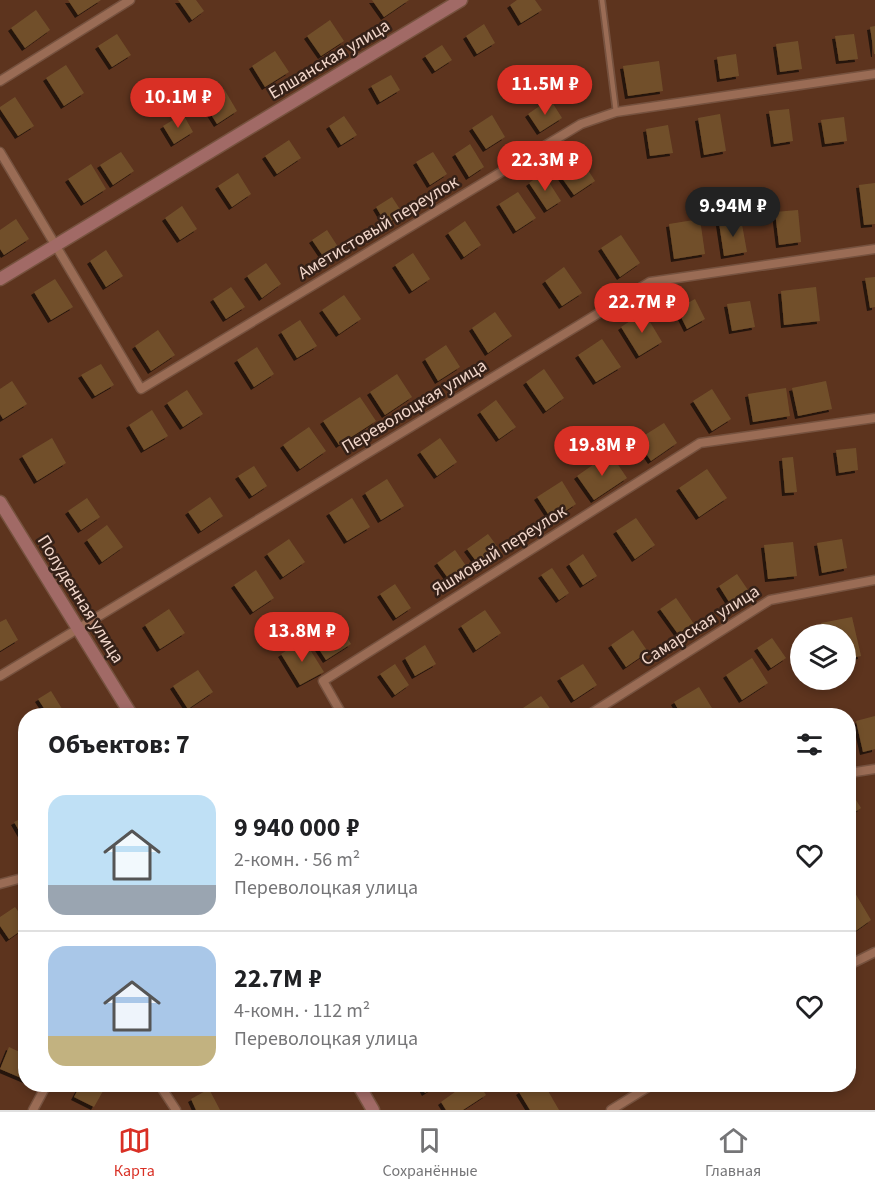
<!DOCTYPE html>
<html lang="ru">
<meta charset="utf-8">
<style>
body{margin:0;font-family:"Source Sans 3",sans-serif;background:#f2f2f2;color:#202124;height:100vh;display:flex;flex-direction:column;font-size:22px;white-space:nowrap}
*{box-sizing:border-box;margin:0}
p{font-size:20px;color:#757577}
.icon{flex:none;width:33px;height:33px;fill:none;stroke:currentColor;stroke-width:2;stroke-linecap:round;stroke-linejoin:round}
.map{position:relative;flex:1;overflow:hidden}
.sheet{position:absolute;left:18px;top:708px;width:838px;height:384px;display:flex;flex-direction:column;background:#fff;border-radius:24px;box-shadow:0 3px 9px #0003}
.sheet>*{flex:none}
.controls{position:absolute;left:790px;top:624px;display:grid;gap:12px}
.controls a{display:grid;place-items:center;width:66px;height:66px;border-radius:50%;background:#fff;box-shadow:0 3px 9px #0003;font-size:30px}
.price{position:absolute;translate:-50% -51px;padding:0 14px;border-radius:21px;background:#d93025;color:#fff;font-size:20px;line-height:39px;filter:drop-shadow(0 2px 3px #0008)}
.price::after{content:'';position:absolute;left:50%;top:36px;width:18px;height:14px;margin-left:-9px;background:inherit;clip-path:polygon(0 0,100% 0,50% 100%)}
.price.on{background:#222;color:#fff}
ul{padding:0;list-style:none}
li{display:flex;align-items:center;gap:18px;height:150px;padding:0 30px}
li+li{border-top:2px solid #e0e0e0}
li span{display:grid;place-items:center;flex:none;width:168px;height:120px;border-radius:18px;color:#555}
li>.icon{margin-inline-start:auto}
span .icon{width:72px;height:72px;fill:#fffc;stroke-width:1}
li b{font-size:26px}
h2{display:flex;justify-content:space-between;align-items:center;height:72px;padding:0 30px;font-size:26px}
.menu{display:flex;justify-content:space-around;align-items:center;height:84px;border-top:2px solid #e0e0e0;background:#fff;font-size:16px;color:#757577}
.menu a{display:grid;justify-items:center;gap:3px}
.menu .on{color:#d93025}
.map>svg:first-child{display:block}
</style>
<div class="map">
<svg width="875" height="1110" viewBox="0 0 875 1110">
<defs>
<filter id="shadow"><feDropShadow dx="-3" dy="3" stdDeviation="0" flood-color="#0009"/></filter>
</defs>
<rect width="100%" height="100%" fill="#5d341e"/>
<path fill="#71502b" filter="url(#shadow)" d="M68,0H101L78,15Z
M178,0H196L204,11L192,20Z
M372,0H409L384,17Z
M517,0H535L542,10L521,23L510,5Z
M36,10L50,30L25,48L11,28Z
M330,20L344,41L321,56L307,36Z
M484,24L495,43L477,54L466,36Z
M875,26V54H874L870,27Z
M117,34L131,55L112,67L98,46Z
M854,34L858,59L839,61L835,36Z
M798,41L802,69L780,72L776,44Z
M442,45L452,60L435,71L425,56Z
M275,51L289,72L265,87L252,66Z
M736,54L739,76L720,79L717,57Z
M659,61L663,91L628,96L623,66Z
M66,65L84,93L64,106L46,78Z
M391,75L400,90L380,102L371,86Z
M224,89L237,111L217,124L203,102Z
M15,97L34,126L18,136L0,109V107Z
M550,99L562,118L540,132L528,114Z
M789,109L793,141L774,144L769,111Z
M183,114L193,132L174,144L163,126Z
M720,114L726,151L704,155L698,118Z
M492,115L505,137L486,149L472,128Z
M344,116L357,135L341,145L329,126Z
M844,117L847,141L825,144L821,120Z
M668,125L673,153L650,156L646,129Z
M289,140L301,158L277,174L265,156Z
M470,144L484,167L469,177L455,154Z
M121,152L134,171L113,185L100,165Z
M433,152L447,174L430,185L416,162Z
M579,156L595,181L574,195L557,171Z
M91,164L106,189L84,203L68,179Z
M238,173L251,194L232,207L218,186Z
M543,173L561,201L547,210L529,183Z
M875,183V224L864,225L859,185Z
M518,192L536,218L516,231L499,204Z
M392,197L403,214L386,224L376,207Z
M182,206L197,229L180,240L165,218Z
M798,210L801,242L779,245L775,212Z
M16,219L29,239L4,255L0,249V230Z
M700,219L705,254L674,259L669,224Z
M741,219L747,252L724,256L719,223Z
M465,221L481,245L464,257L448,233Z
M327,230L342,253L327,262L312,240Z
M621,235L640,263L620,277L601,248Z
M106,250L123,276L106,287L90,261Z
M413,253L430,279L412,291L395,265Z
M266,263L281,284L262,298L247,276Z
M564,267L582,293L562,306L545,281Z
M875,277V307L870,308L865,278Z
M55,279L73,307L51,320L34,292Z
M231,287L245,307L226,319L213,299Z
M816,287L820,321L784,325L781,291Z
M344,295L361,319L339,334L322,310Z
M695,299L705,319L687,329L677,309Z
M750,301L755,327L732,331L727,304Z
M495,312L512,336L488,353L472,328Z
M644,312L662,342L639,356L621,327Z
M300,320L317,346L297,358L281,332Z
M158,330L175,355L151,371L135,346Z
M602,339L621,367L596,382L578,355Z
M446,345L460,367L438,381L425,359Z
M257,347L274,374L254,387L237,360Z
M101,364L114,385L95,396L81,375Z
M544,369L564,398L546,411L526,382Z
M397,374L412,397L385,415L370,392Z
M12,381L27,404L3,419L0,414V389Z
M826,381L832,409L798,416L792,388Z
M786,388L790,416L753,422L748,394Z
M712,389L731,419L712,431L693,401Z
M187,390L203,414L183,427L167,403Z
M360,397L376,421L339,445L323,421Z
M496,400L516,427L499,439L480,412Z
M152,410L168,436L144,450L129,425Z
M664,423L677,443L651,461L637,440Z
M309,427L326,451L300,469L283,445Z
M52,438L66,463L37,481L22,456Z
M440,438L457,462L437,476L420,452Z
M856,448L858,470L839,473L836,450Z
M610,453L627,478L594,500L577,476Z
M793,457L797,492L785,493L782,458Z
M254,466L267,486L252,496L238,476Z
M707,469L727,498L699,517L679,488Z
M387,479L404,506L381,520L365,493Z
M562,481L576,504L552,520L537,497Z
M210,497L223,516L201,531L188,512Z
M87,498L100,517L81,530L68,511Z
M352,498L370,527L347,541L329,513Z
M636,518L655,545L635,559L616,531Z
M107,525L123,547L102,562L87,540Z
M488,534L502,553L481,568L467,549Z
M289,539L305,562L283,577L267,554Z
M842,539L847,568L822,573L817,543Z
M793,542L797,576L768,579L764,545Z
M455,550L471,573L453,585L437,563Z
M583,554L597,576L583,585L569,564Z
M552,568L569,593L559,600L541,575Z
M256,570L274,598L253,612L234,585Z
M737,574L750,593L731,605L719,586Z
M395,584L411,608L396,618L380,594Z
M676,598L694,624L678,634L660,609Z
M169,609L185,633L160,649L145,625Z
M485,610L501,633L476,650L461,626Z
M333,615L351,644L326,660L307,631Z
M852,617L861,656L846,659V634H823L821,623Z
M6,619L18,640L0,651V622Z
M633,630L648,652L626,667L611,645Z
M772,638L786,658L771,668L757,648Z
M304,640L324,672L300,685L281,654Z
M425,645L436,664L415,676L405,658Z
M752,658L768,683L742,700L726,675Z
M395,664L409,685L395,695L380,674Z
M583,664L597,685L574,700L560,678Z
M198,670L213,692L188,709L173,686Z
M699,687L715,713L711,716H682L674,702Z
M51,691L64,712L59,716H49L38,699Z
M541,696L554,714L551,716H529L523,708Z
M875,716V749L863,752L856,721Z
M849,789L861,808L849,816Z
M26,816V843L14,822Z
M855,893L871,920L850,935L849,897Z
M15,907L26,922V927L9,939L0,926V917Z
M9,1047L26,1055V1080L0,1069Z
M81,1084H92L103,1091L94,1107L74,1097Z
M420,1084H439L425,1093Z
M466,1084H479L486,1095L463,1110H446L441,1102Z
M531,1084H544L559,1110H530L519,1092Z
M209,1089L220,1110H196L191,1099Z"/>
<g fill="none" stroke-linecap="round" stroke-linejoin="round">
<defs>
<path id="lane" d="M602,0L616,112"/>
<path id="street" d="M0,81L130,0
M0,152L141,389L581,124L616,112L875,74
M0,676L650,282L875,249
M343,716L323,681L700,443L875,418
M587,716L770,600L875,580
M849,773L875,769
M0,884L26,877
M849,965L875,952
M159,1084L176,1110
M33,1110L47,1084
M611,1110L653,1084"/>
<path id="secondary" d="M0,279L461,0
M0,502L132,716
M358,1084L373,1110"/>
</defs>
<use href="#lane" stroke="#76523f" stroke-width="8"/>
<use href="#street" stroke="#76523f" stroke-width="11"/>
<use href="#secondary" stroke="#76523f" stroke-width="15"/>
<use href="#lane" stroke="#9a6c55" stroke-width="4.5"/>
<use href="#street" stroke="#9a6c55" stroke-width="8"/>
<use href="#secondary" stroke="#a16a66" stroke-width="12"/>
</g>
<g text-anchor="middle" stroke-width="5" stroke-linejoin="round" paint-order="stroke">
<g font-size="18" fill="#f1d6ca" stroke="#352118">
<text transform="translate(329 59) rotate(-31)" y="6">Елшанская улица</text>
<text transform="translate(378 227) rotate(-31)" y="6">Аметистовый переулок</text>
<text transform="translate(414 406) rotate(-31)" y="6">Переволоцкая улица</text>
<text transform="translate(499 550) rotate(-32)" y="6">Яшмовый переулок</text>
<text transform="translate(81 599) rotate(58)" y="6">Полуденная улица</text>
<text transform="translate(700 625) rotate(-32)" y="6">Самарская улица</text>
</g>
</g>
</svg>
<div class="controls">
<a><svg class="icon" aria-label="layers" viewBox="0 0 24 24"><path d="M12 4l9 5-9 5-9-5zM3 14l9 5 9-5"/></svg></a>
</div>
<b class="price" style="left:545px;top:116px">11.5M ₽</b>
<b class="price" style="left:178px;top:129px">10.1M ₽</b>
<b class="price" style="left:545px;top:192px">22.3M ₽</b>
<b class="price on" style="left:733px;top:238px">9.94M ₽</b>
<b class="price" style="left:642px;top:334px">22.7M ₽</b>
<b class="price" style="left:602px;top:477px">19.8M ₽</b>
<b class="price" style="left:302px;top:663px">13.8M ₽</b>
<section class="sheet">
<h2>Объектов: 7<svg class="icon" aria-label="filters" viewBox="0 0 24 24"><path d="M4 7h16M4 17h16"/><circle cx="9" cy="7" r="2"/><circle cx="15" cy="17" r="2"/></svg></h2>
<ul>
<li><span style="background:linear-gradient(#bfe0f5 75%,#9aa5b1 0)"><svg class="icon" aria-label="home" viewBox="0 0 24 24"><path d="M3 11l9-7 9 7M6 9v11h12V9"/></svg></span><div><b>9 940 000 ₽</b><p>2-комн. · 56 m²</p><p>Переволоцкая улица</p></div><svg class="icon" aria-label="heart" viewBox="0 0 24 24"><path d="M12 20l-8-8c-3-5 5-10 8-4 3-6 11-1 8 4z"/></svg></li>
<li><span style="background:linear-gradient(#a9c7e8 75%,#c2b280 0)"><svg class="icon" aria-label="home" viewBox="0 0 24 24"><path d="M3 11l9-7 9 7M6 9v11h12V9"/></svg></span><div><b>22.7M ₽</b><p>4-комн. · 112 m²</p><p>Переволоцкая улица</p></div><svg class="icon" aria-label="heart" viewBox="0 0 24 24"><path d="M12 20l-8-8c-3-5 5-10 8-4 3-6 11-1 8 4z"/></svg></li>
</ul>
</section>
</div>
<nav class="menu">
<a class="on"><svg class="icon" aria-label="map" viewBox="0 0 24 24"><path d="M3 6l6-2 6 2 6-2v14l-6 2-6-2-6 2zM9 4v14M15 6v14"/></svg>Карта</a>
<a><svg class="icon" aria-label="saved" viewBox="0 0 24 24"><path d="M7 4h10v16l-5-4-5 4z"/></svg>Сохранённые</a>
<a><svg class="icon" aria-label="home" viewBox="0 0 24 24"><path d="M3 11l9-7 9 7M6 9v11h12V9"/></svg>Главная</a>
</nav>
